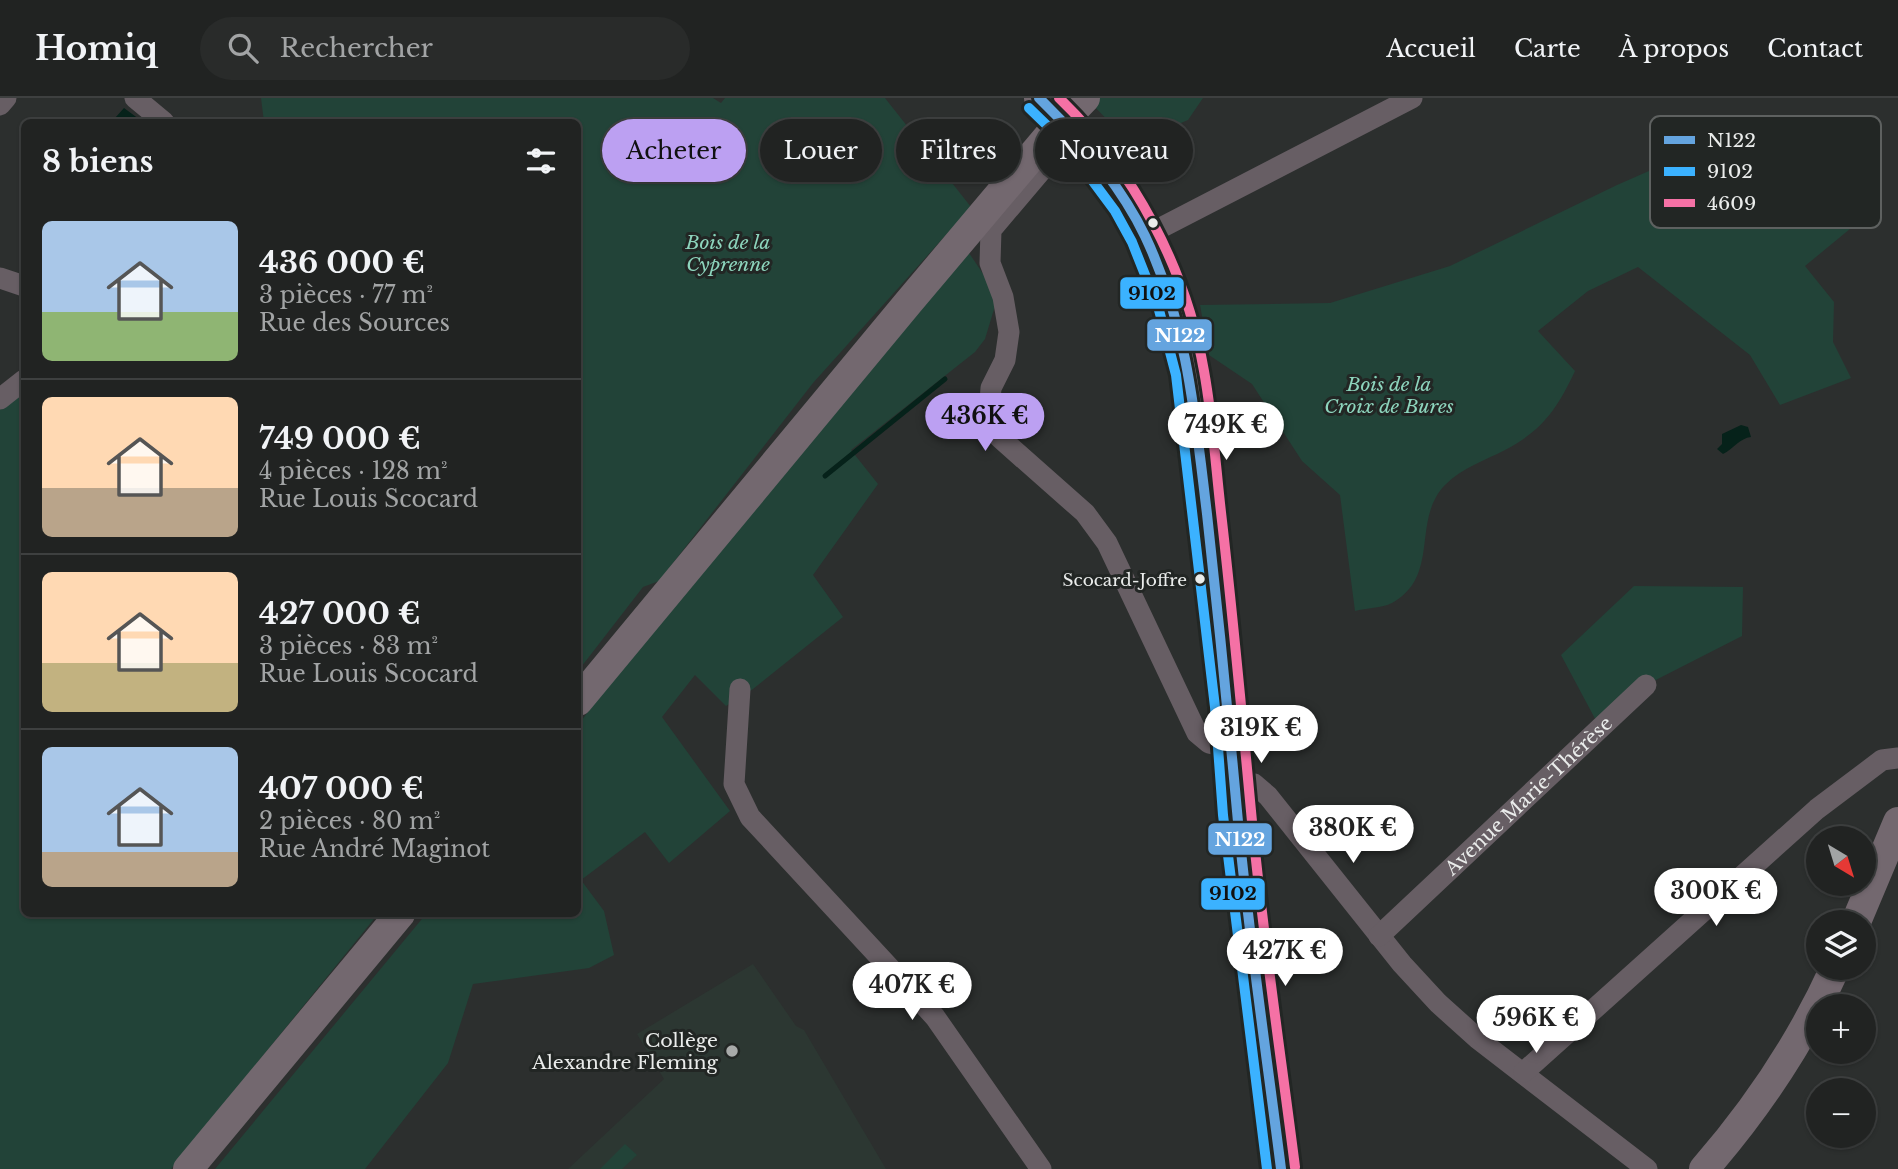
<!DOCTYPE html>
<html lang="fr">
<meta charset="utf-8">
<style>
body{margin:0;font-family:"Libre Baskerville",serif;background:#292b2a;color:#f1f3f6;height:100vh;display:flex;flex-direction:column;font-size:26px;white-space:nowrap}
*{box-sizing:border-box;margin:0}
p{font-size:23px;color:#a2a4a5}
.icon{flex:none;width:38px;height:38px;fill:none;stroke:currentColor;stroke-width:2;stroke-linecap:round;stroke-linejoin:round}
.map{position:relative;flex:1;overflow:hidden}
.panel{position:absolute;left:21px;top:21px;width:560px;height:798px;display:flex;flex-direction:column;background:#212322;border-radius:10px;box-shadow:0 2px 5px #0004,0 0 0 2px #3e4040}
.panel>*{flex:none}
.top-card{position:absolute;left:602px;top:21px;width:665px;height:63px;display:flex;gap:14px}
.needle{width:46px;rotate:142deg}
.fabs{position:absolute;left:1806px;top:728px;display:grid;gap:14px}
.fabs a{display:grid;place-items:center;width:70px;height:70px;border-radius:50%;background:#212322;box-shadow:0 2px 5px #0004,0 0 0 2px #3e4040;font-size:35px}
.price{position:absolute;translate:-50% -60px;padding:0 16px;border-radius:24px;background:#fff;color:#222;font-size:23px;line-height:46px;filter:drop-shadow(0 2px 4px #0008)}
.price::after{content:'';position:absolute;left:50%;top:42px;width:21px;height:16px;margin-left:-10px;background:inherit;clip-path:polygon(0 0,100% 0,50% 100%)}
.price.current{background:#bca0f2;color:#111}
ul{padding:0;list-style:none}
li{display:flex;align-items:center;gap:21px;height:175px;padding:0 21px}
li+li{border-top:2px solid #3e4040}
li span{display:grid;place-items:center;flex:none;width:196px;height:140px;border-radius:10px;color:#555}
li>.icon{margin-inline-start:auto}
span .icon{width:84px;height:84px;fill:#fffc;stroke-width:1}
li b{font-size:30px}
h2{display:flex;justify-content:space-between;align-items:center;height:84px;padding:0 21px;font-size:30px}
.pill{padding:0 24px;border-radius:32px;background:#212322;box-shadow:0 2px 5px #0004,0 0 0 2px #3e4040;font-size:24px;line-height:63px}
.pill.current{background:#bca0f2;color:#111}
header{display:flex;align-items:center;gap:42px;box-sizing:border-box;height:98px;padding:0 35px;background:#212322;border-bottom:2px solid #3e4040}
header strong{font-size:33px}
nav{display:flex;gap:38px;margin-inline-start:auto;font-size:24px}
.search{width:490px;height:63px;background:#292b2a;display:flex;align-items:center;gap:18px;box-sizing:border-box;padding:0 24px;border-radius:38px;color:#a2a4a5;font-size:26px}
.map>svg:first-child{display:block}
</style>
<header>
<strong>Homiq</strong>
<div class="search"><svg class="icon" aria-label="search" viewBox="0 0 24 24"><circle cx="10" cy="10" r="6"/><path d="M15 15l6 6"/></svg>Rechercher</div>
<nav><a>Accueil</a><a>Carte</a><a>À propos</a><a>Contact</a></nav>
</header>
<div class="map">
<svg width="1898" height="1071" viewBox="0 0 1898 1071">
<rect width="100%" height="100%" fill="#2c2f2e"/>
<path fill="#2c3732" d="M753,866L796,928L804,932L886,1071H568L664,981L637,936Z"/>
<path fill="#224338" d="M261,0H713L721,5L725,0H885L971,109L813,285L659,483L643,489L578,573V24H264Z
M1086,0H1203L1188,22L1131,46Z
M1738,34L1808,49L1856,126L1805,168L1834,204L1833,244L1851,280L1780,307L1750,257L1638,169L1588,193L1538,233L1575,273C1557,311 1543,332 1505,352C1484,363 1463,369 1445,387C1411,422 1441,478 1392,505C1382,510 1366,510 1355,513L1340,397L1302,363L1252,286L1209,257L1200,207L1330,205L1450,168L1617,87Z
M967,152L998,198L985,241L975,254L851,352L878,386L813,477L843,519L753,591L726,608L695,577L662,619L730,713L669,765L645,734L581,782L604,813L614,857L589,870L473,886L448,965L365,1071H215L426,816H578V627L650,532Z
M24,285V816H378L171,1071H0V304Z
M1634,488L1743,489L1742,538L1646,587L1600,630L1561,557Z
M625,1046L637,1057L622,1071H600Z"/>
<path fill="#06221a" d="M124,10L143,24H120L115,20Z
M1741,327L1748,329L1751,339C1740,340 1733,351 1723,356L1717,351L1722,346V336Z"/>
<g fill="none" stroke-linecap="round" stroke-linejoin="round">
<path stroke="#06221a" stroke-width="5" d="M825,378L945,281"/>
<g stroke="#675e64" stroke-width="21">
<path d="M135,0L164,24"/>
<path d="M0,7L6,0"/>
<path d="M1074,34L991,132L990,165L1003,199L1009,234L1005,262L991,290L989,317L1000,340L1085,415L1107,445L1197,635L1209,645L1231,650"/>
<path d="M1145,138L1412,0"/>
<path d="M0,180L24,188"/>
<path d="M0,301L24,282"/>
<path d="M740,591L734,686L750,719L935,919L1041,1071"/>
<path d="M1234,683L1254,686L1268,698L1402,866L1438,905L1478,941L1647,1071"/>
<path id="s1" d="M1379,838L1646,587"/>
<path d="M1524,974L1817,711L1882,662L1898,660"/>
</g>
<path stroke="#73686f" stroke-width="30" d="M1039,0L1074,34L1127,105L1145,138L1172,208L1190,274L1229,608L1237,715L1281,1071
M578,603L908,205L1053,33L1085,0
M1856,824L1898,724
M188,1071L400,816
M1704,1071C1758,1009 1801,945 1835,870"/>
<defs>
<path id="bus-1" d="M1039,0C1080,40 1120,86 1145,138C1188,229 1195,318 1207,416C1218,515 1228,614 1237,713C1248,833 1266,952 1281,1071"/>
<path id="bus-2" d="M1029,10L1063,43L1115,113L1132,144L1159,212L1176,277L1215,609L1223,717L1267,1071"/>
<path id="bus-3" d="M1059,0C1134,72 1186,170 1204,273C1213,322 1216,373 1222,423C1233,520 1242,616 1251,713C1262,832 1280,951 1295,1069"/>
</defs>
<use href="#bus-1" stroke="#222624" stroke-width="16"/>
<use href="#bus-2" stroke="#222624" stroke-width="16"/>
<use href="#bus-3" stroke="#222624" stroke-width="16"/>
<use href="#bus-1" stroke="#64a4df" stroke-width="10"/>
<use href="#bus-2" stroke="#3bb2ff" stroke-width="10"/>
<use href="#bus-3" stroke="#f571a5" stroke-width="10"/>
</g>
<g fill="#eaeceb" stroke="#222624" stroke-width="2.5">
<circle cx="1153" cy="125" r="6"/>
<circle cx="1200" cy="481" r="6"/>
</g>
<circle fill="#a8aaa9" stroke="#222624" stroke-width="2.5" cx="732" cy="953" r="7"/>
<g text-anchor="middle" stroke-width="6" stroke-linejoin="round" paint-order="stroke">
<g font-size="17" fill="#eaeceb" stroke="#222624" text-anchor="end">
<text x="1187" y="488">Scocard-Joffre</text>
</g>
<g font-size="19" font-style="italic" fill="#8dd5bd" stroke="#222624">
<text x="728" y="151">Bois de la<tspan x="728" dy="22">Cyprenne</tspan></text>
<text x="1389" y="293">Bois de la<tspan x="1389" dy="22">Croix de Bures</tspan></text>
</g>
<g font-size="19" fill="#eaeceb" stroke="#222624">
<text dy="7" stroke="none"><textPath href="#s1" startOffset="205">Avenue Marie-Thérèse</textPath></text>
</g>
<g font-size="19" fill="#eaeceb" stroke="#222624" text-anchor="end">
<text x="718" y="949">Collège<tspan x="718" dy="22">Alexandre Fleming</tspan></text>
</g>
</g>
<rect x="1650" y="18" width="231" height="112" rx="10" fill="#222624" stroke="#5e6160" stroke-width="2"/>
<rect x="1664" y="38" width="31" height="8" fill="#64a4df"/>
<rect x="1664" y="69" width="31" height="9" fill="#3bb2ff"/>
<rect x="1664" y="101" width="31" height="8" fill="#f571a5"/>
<g font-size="19" fill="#eaeceb">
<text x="1707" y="49">N122</text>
<text x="1707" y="80">9102</text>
<text x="1707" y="112">4609</text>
</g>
<g stroke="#222624" stroke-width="2.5">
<rect x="1119" y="178" width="66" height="34" rx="7" fill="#3bb2ff"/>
<rect x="1146" y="220" width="67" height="34" rx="7" fill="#64a4df"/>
<rect x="1207" y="724" width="66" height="34" rx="7" fill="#64a4df"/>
<rect x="1200" y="779" width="66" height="34" rx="7" fill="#3bb2ff"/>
</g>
<g font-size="19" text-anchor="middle" font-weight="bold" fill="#fff">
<text x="1180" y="244">N122</text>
<text x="1240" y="748">N122</text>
</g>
<g font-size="19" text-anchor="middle" font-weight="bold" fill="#111">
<text x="1152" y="202">9102</text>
<text x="1233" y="802">9102</text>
</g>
</svg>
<div class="fabs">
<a><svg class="needle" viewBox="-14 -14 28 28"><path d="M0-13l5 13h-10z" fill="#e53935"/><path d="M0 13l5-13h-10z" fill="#a2a4a5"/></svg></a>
<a><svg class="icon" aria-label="layers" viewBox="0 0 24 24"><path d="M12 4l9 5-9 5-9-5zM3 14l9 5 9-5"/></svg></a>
<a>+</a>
<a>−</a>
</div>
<b class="price current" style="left:985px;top:355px">436K €</b>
<b class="price" style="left:1226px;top:364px">749K €</b>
<b class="price" style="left:1261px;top:667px">319K €</b>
<b class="price" style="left:1353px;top:767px">380K €</b>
<b class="price" style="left:1716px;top:830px">300K €</b>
<b class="price" style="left:1285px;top:890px">427K €</b>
<b class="price" style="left:912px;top:924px">407K €</b>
<b class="price" style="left:1536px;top:957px">596K €</b>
<div class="top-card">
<a class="pill current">Acheter</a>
<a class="pill">Louer</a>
<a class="pill">Filtres</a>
<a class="pill">Nouveau</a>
</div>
<section class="panel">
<h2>8 biens<svg class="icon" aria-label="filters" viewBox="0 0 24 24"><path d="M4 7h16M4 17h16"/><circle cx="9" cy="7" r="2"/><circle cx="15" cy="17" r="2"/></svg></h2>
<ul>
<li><span style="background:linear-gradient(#a9c7e8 65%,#8fb573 0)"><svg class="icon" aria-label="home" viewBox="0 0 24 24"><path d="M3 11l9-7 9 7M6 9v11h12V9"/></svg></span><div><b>436 000 €</b><p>3 pièces · 77 m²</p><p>Rue des Sources</p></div></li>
<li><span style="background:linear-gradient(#ffd9b3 65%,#b9a48a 0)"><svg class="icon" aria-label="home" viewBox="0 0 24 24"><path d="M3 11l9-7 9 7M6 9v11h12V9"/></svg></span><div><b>749 000 €</b><p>4 pièces · 128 m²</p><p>Rue Louis Scocard</p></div></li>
<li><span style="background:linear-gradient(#ffd9b3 65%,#c2b280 0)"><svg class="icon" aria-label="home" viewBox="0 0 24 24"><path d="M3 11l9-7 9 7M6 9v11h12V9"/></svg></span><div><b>427 000 €</b><p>3 pièces · 83 m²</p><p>Rue Louis Scocard</p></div></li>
<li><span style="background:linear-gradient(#a9c7e8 75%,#b9a48a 0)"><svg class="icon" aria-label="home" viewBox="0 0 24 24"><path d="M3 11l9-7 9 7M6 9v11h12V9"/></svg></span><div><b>407 000 €</b><p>2 pièces · 80 m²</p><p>Rue André Maginot</p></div></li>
</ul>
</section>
</div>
